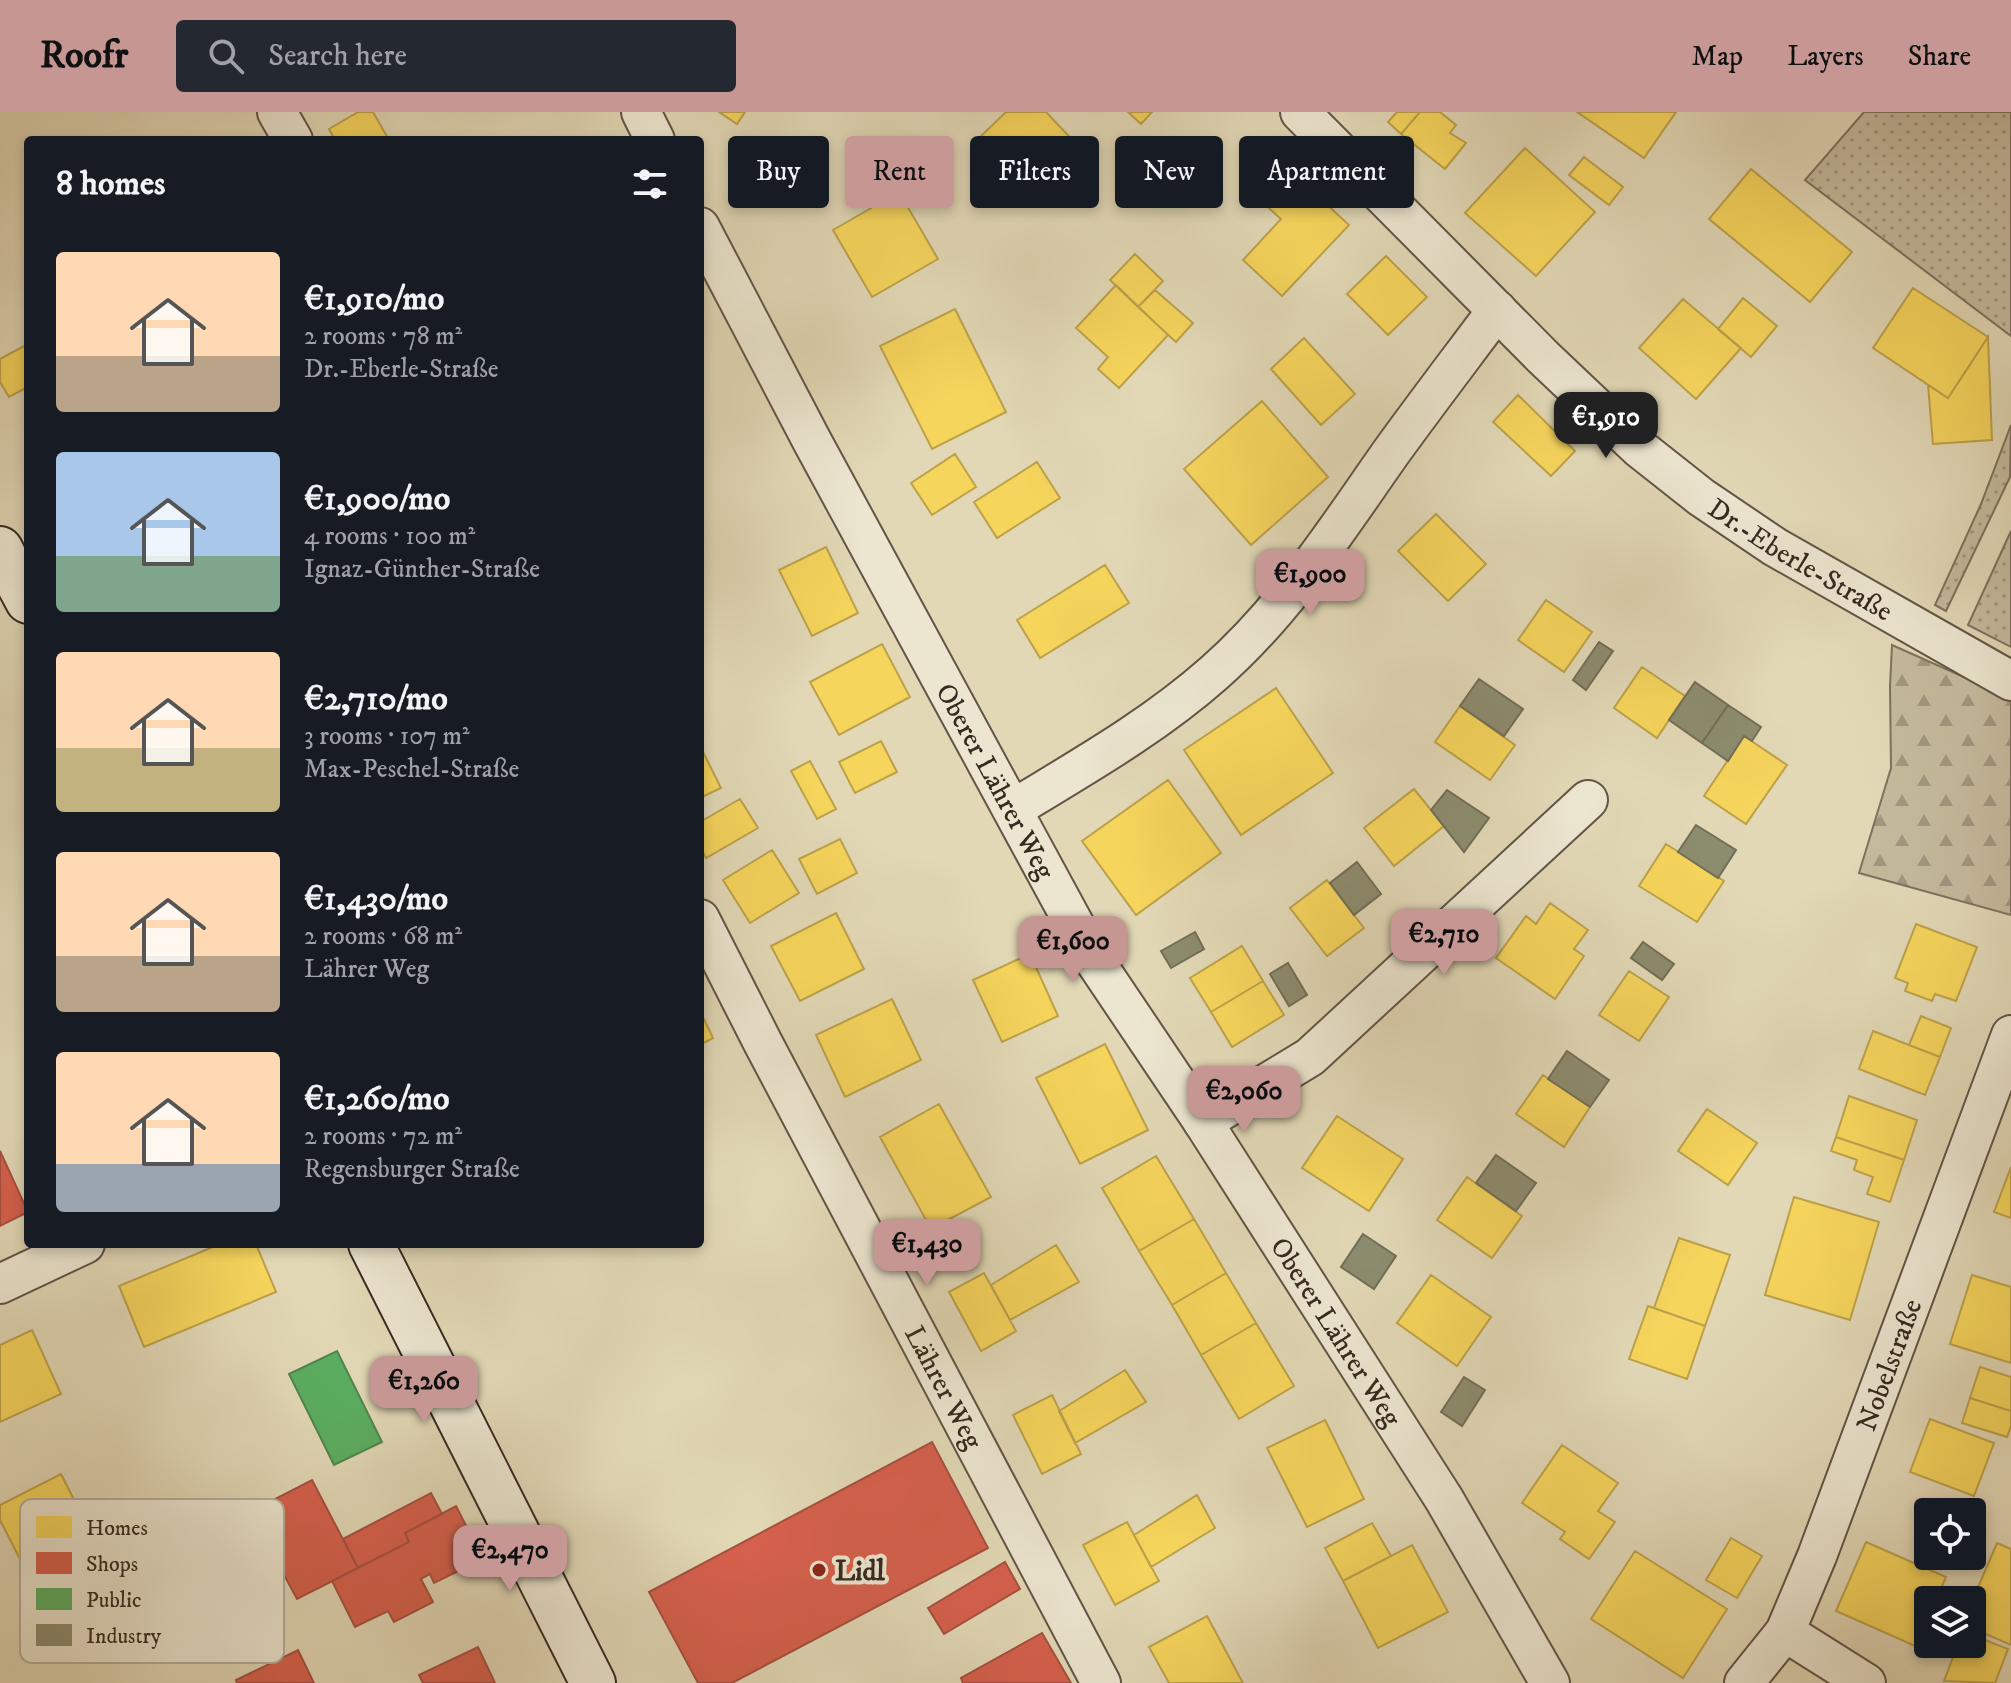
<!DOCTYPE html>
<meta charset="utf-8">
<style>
body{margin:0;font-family:"IM FELL DW Pica",serif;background:#242831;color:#f1f3f6;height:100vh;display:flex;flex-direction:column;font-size:30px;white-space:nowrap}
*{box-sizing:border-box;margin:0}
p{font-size:26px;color:#9ea1a6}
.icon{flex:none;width:44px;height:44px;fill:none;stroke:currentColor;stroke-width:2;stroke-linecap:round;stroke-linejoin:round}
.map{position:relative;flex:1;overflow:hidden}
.drawer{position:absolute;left:24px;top:24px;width:680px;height:1112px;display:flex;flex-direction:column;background:#171b24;border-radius:8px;box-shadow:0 4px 12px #0003}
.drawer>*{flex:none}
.hud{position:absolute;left:728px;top:24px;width:760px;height:72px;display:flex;gap:16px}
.tools{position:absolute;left:1914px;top:1386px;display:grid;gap:16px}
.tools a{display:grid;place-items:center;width:72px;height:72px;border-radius:8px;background:#171b24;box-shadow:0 4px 12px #0003;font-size:40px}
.price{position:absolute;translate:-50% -68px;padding:0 18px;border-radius:16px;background:#c59692;color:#111;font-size:26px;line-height:52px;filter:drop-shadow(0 2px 4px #0008)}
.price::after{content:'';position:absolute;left:50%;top:48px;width:24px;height:18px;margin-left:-12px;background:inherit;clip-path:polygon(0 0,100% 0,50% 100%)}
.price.selected{background:#222;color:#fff}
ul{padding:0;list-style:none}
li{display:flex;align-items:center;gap:24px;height:200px;padding:0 32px}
li span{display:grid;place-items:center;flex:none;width:224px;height:160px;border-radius:8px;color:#555}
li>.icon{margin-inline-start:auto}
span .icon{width:96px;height:96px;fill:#fffc;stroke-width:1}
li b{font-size:34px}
h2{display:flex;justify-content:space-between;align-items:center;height:96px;padding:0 32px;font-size:34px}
.pill{padding:0 28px;border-radius:8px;background:#171b24;box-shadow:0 4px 12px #0003;font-size:28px;line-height:72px}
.pill.selected{background:#c59692;color:#111}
header{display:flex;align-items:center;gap:48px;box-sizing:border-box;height:112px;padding:0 40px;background:#c59692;color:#111}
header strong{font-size:38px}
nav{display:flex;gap:44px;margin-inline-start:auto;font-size:28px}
.search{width:560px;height:72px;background:#242831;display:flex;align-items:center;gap:20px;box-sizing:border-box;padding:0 28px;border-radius:8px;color:#9ea1a6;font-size:30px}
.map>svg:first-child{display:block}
</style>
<header>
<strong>Roofr</strong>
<div class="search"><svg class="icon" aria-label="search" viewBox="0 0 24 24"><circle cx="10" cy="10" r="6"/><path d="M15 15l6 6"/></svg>Search here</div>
<nav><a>Map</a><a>Layers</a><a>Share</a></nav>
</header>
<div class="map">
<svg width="2011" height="1571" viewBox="0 0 2011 1571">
<defs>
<pattern id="grass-dots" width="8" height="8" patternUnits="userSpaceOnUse" patternTransform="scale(2)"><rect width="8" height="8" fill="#c5ba9d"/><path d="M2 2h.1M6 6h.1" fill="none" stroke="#a19780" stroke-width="1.8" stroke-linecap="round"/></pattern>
<pattern id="forest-firs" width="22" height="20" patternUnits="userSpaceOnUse" patternTransform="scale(2)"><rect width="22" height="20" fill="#c5ba9d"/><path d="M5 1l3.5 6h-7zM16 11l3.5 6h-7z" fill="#a19780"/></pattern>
</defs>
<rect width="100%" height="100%" fill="#e2d8b6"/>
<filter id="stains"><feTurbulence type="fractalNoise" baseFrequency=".0025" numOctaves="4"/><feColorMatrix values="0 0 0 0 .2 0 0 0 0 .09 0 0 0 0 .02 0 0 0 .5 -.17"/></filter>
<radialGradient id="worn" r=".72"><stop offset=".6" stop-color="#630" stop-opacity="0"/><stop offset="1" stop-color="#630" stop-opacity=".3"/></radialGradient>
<path fill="url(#grass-dots)" stroke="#7e725f" stroke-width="2" d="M1864,0H2011V224L1805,68Z
M2011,313L2010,365L1946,499L1935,493L1981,392Z
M2011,419V535L1968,513Z"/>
<path fill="url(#forest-firs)" stroke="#7e725f" stroke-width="2" d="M1892,533L2011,586V803L1859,761L1891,656L1890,574Z"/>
<path fill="#f6d55c" stroke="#bda14a" stroke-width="2" d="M358,0H373L389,28H335L329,17Z
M719,0H745L737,12Z
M1006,0H1046L1081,37L1033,82L979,26Z
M1128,0H1152L1141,12Z
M1397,0H1420L1401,22L1388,10Z
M1420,0H1440L1456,13L1450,21L1466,31L1445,57L1401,22Z
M1577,0H1676L1644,46Z
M1525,36L1595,100L1536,164L1465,101Z
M1270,40L1349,113L1282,184L1243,148L1281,107L1241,71Z
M1584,45L1623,75L1609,93L1569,63Z
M1751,57L1852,140L1810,190L1709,107Z
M899,80L938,147L872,185L833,118Z
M1135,142L1163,169L1138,195L1110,168Z
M1386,144L1427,185L1388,223L1347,182Z
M1116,173L1168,223L1119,276L1098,257L1108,245L1076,216Z
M1913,176L1988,225L1948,286L1873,236Z
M1155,178L1193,211L1176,230L1138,195Z
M1743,186L1777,214L1751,245L1718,217Z
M1683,187L1741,236L1696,287L1639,236Z
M955,197L1006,300L932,337L880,234Z
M1988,225L1992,328L1933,332L1928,273L1948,286Z
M1304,226L1355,282L1321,313L1271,257Z
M28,232V275L9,285L0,270V247Z
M1518,283L1575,339L1551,364L1493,310Z
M1262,289L1328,365L1251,433L1184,357Z
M955,342L976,375L932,403L911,371Z
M1037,350L1060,386L997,426L974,390Z
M1436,402L1486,452L1448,489L1398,439Z
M826,435L858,501L812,524L779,458Z
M1105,453L1129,491L1040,546L1017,508Z
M1546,488L1592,520L1564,560L1518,528Z
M882,532L910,585L839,623L810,570Z
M1642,555L1685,584L1657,626L1614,596Z
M1276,576L1333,661L1241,723L1184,638Z
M1460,594L1515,633L1490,668L1435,630Z
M1744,624L1787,653L1746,712L1704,684Z
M881,629L897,660L855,681L839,650Z
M702,638L721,676L700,686V639Z
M810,649L836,697L817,707L791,659Z
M1168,668L1221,741L1136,803L1082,729Z
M1414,677L1444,714L1394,754L1364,716Z
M740,687L758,716L706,746L700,735V710Z
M840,727L857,761L817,782L799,747Z
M1666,732L1724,769L1697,810L1639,774Z
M772,738L799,781L750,811L723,768Z
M1327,768L1364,816L1327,844L1290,796Z
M1550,791L1588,818L1574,837L1584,844L1555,887L1496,846L1526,804L1536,812Z
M836,801L864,857L800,889L771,834Z
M1916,812L1977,835L1956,889L1935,882L1932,889L1905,879L1908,871L1895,866Z
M1242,834L1263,869L1211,900L1190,866Z
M1030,842L1058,904L1002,930L973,868Z
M1629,859L1669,885L1639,929L1599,903Z
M1263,869L1284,903L1232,935L1211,900Z
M892,887L921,948L845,985L816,923Z
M700,899L713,926L700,933Z
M1921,904L1951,916L1940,945L1909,933Z
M1873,919L1940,945L1925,983L1859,957Z
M1105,932L1148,1018L1080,1052L1036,966Z
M1543,963L1590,995L1564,1035L1516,1002Z
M1849,984L1917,1008L1904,1048L1836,1025Z
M939,992L991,1085L931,1117L880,1025Z
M1707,997L1757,1031L1728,1073L1678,1039Z
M1337,1004L1403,1047L1369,1099L1302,1056Z
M1836,1025L1904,1048L1890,1090L1867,1082L1873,1065L1854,1058L1857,1048L1831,1039Z
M1156,1044L1194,1107L1139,1139L1102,1076Z
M2011,1055V1106L1994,1100Z
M1467,1065L1522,1104L1492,1146L1437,1108Z
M1794,1085L1879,1110L1850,1208L1765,1183Z
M1194,1107L1226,1161L1172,1193L1139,1139Z
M1679,1126L1730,1143L1705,1214L1654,1196Z
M220,1132H256L276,1180L144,1235L119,1174Z
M1056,1133L1079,1170L1010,1208L991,1173Z
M984,1161L1016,1219L981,1239L949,1180Z
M1226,1161L1256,1211L1201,1243L1172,1193Z
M1431,1163L1491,1205L1457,1254L1397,1211Z
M1972,1163L2011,1175V1251L1950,1232Z
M1648,1194L1705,1214L1687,1267L1629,1247Z
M1256,1211L1294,1274L1239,1307L1201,1243Z
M32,1218L61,1282L0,1310V1233Z
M1980,1255L2011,1265V1299L1970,1286Z
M1125,1258L1146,1290L1075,1331L1059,1299Z
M1052,1283L1081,1342L1042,1362L1013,1303Z
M1970,1286L2011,1299V1314L2007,1325L1962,1311Z
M1930,1307L1994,1331L1974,1384L1910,1360Z
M1325,1308L1364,1387L1307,1415L1267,1336Z
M1562,1333L1618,1371L1598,1399L1615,1410L1589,1447L1560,1427L1565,1420L1522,1391Z
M61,1362L90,1419L23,1453L0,1408V1393Z
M1197,1383L1215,1416L1151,1455L1134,1423Z
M1127,1410L1159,1469L1115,1493L1083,1433Z
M1372,1411L1391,1444L1343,1469L1325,1436Z
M1731,1426L1762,1444L1737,1486L1706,1468Z
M1866,1430L1946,1465L1936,1488H1928V1505L1915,1534L1836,1499Z
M1997,1431L2011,1437V1533L1972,1516V1489Z
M1412,1433L1448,1500L1378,1536L1343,1469Z
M1635,1439L1727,1497L1683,1566L1591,1507Z
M1207,1504L1243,1571H1169L1149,1535Z
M1972,1523L2008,1537L1995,1571L1944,1569L1958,1532H1972Z"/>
<path fill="#d6604d" stroke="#a65040" stroke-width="2" d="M0,1039L28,1100L0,1114Z
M932,1330L988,1436L732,1571H698L649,1480Z
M312,1368L358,1456L297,1487L250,1400Z
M431,1381L442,1402L405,1421L409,1430L358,1456L343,1427Z
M456,1394L483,1447L434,1471L430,1462L421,1467L433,1490L394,1510L388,1499L355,1515L332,1469L409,1430L405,1421Z
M1005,1450L1020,1477L944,1522L928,1496Z
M1042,1521L1071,1571H963L961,1566Z
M478,1535L495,1571H423L419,1563Z
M298,1538L314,1571H237L236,1568Z"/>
<path fill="#5aae61" stroke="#50864e" stroke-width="2" d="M337,1239L382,1330L334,1353L289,1262Z"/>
<path fill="#8c8c6e" stroke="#726e57" stroke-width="2" d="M1599,530L1613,539L1586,578L1573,568Z
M1479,567L1523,597L1504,624L1460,594Z
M1695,570L1728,593L1702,631L1669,608Z
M1728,593L1761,615L1752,629L1744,624L1728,649L1702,631Z
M1447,678L1489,706L1464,740L1431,698Z
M1696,713L1736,738L1718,766L1678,740Z
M1357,750L1381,782L1354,803L1330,771Z
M1195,820L1204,837L1171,856L1161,839Z
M1643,830L1674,852L1662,868L1631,846Z
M1288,851L1307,883L1289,894L1270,862Z
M1567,939L1609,968L1590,995L1548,967Z
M1496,1043L1536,1071L1516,1099L1476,1071Z
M1363,1122L1396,1144L1374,1177L1341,1155Z
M1464,1265L1485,1278L1462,1314L1441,1300Z"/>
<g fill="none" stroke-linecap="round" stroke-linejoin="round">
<defs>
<g id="street">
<path d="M277,0L293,28"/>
<path d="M641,0L655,28"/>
<path id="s1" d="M1300,0L1543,245L1639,336L1701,385L1775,435L2011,569"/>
<path id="s2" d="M700,115L812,329L1092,845L1203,1010L1444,1387L1550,1571"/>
<path d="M1013,697C1082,655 1153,615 1214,561C1286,498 1337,417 1392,339C1426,292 1462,245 1497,198"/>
<path id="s3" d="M700,807L763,931L1101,1571"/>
<path d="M1203,1010L1310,945L1588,688"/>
<path d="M0,1172L85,1132"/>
<path d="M1785,1520L1866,1571"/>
<path id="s4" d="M1744,1571L1785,1520L1817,1444L2011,923"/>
</g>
<path id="secondary" d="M0,437L28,489
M371,1132L593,1571"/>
</defs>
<use href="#street" stroke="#625546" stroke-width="42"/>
<use href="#secondary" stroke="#372921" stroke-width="48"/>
<use href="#street" stroke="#ece6d0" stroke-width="38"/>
<use href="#secondary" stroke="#ece6d0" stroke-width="44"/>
</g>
<circle fill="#8f2418" stroke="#ece6d0" stroke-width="3" cx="819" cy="1458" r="8"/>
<g text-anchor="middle" stroke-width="8" stroke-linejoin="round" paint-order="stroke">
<g font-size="28" fill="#372921" stroke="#ece6d0">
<text dy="10" stroke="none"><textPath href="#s1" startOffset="674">Dr.-Eberle-Straße</textPath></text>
<text dy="10" stroke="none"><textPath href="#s2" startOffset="628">Oberer Lährer Weg</textPath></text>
<text dy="10" stroke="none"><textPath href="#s2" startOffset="1276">Oberer Lährer Weg</textPath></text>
<text dy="10" stroke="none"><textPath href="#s4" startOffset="352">Nobelstraße</textPath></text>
<text dy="10" stroke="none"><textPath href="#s3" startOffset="528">Lährer Weg</textPath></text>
</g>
<g font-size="28" font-weight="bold" fill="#372921" stroke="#ece6d0" text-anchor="start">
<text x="835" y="1468">Lidl</text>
</g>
</g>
<rect x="20" y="1387" width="264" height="164" rx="12" fill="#ece6d0" stroke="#b6ad9c" stroke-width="2"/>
<rect x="36" y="1404" width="36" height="22" fill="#f6d55c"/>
<rect x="36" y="1440" width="36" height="22" fill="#d6604d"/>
<rect x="36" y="1476" width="36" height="22" fill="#5aae61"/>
<rect x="36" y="1512" width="36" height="22" fill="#8c8c6e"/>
<g font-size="22" fill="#372921">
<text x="86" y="1423">Homes</text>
<text x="86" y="1459">Shops</text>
<text x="86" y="1495">Public</text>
<text x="86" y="1531">Industry</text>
</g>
<rect width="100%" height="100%" filter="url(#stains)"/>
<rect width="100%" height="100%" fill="url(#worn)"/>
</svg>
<div class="tools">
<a><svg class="icon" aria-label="locate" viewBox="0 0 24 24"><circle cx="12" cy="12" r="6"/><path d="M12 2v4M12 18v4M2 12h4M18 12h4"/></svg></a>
<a><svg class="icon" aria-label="layers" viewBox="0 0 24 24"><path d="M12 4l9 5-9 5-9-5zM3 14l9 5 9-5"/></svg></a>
</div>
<b class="price selected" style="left:1606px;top:348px">€1,910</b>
<b class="price" style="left:1310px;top:505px">€1,900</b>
<b class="price" style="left:1444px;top:865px">€2,710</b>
<b class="price" style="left:1073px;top:872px">€1,600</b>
<b class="price" style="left:1244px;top:1022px">€2,060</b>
<b class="price" style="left:927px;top:1175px">€1,430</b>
<b class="price" style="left:424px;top:1312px">€1,260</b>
<b class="price" style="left:510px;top:1481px">€2,470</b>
<div class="hud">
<a class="pill">Buy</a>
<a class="pill selected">Rent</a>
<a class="pill">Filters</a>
<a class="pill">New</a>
<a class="pill">Apartment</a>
</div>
<section class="drawer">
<h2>8 homes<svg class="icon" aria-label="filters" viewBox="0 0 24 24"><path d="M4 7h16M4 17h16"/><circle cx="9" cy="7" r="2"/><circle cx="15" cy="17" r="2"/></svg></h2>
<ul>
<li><span style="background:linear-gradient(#ffd9b3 65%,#b9a48a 0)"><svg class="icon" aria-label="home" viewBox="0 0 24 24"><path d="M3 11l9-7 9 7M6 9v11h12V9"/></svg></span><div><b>€1,910/mo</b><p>2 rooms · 78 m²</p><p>Dr.-Eberle-Straße</p></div></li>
<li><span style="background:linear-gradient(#a9c7e8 65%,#7fa58c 0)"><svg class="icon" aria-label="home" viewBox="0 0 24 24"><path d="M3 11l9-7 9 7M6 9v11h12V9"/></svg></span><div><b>€1,900/mo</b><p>4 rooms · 100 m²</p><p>Ignaz-Günther-Straße</p></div></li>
<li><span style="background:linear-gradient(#ffd9b3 60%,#c2b280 0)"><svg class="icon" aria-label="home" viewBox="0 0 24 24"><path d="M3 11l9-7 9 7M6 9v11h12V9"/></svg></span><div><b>€2,710/mo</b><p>3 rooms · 107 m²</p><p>Max-Peschel-Straße</p></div></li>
<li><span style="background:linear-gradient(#ffd9b3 65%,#b9a48a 0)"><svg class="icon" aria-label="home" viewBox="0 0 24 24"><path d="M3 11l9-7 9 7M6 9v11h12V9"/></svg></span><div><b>€1,430/mo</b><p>2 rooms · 68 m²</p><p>Lährer Weg</p></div></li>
<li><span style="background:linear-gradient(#ffd9b3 70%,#9aa5b1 0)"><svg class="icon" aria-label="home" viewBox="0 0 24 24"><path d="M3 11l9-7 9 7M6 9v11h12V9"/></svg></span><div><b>€1,260/mo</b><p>2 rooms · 72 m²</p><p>Regensburger Straße</p></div></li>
</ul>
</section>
</div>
